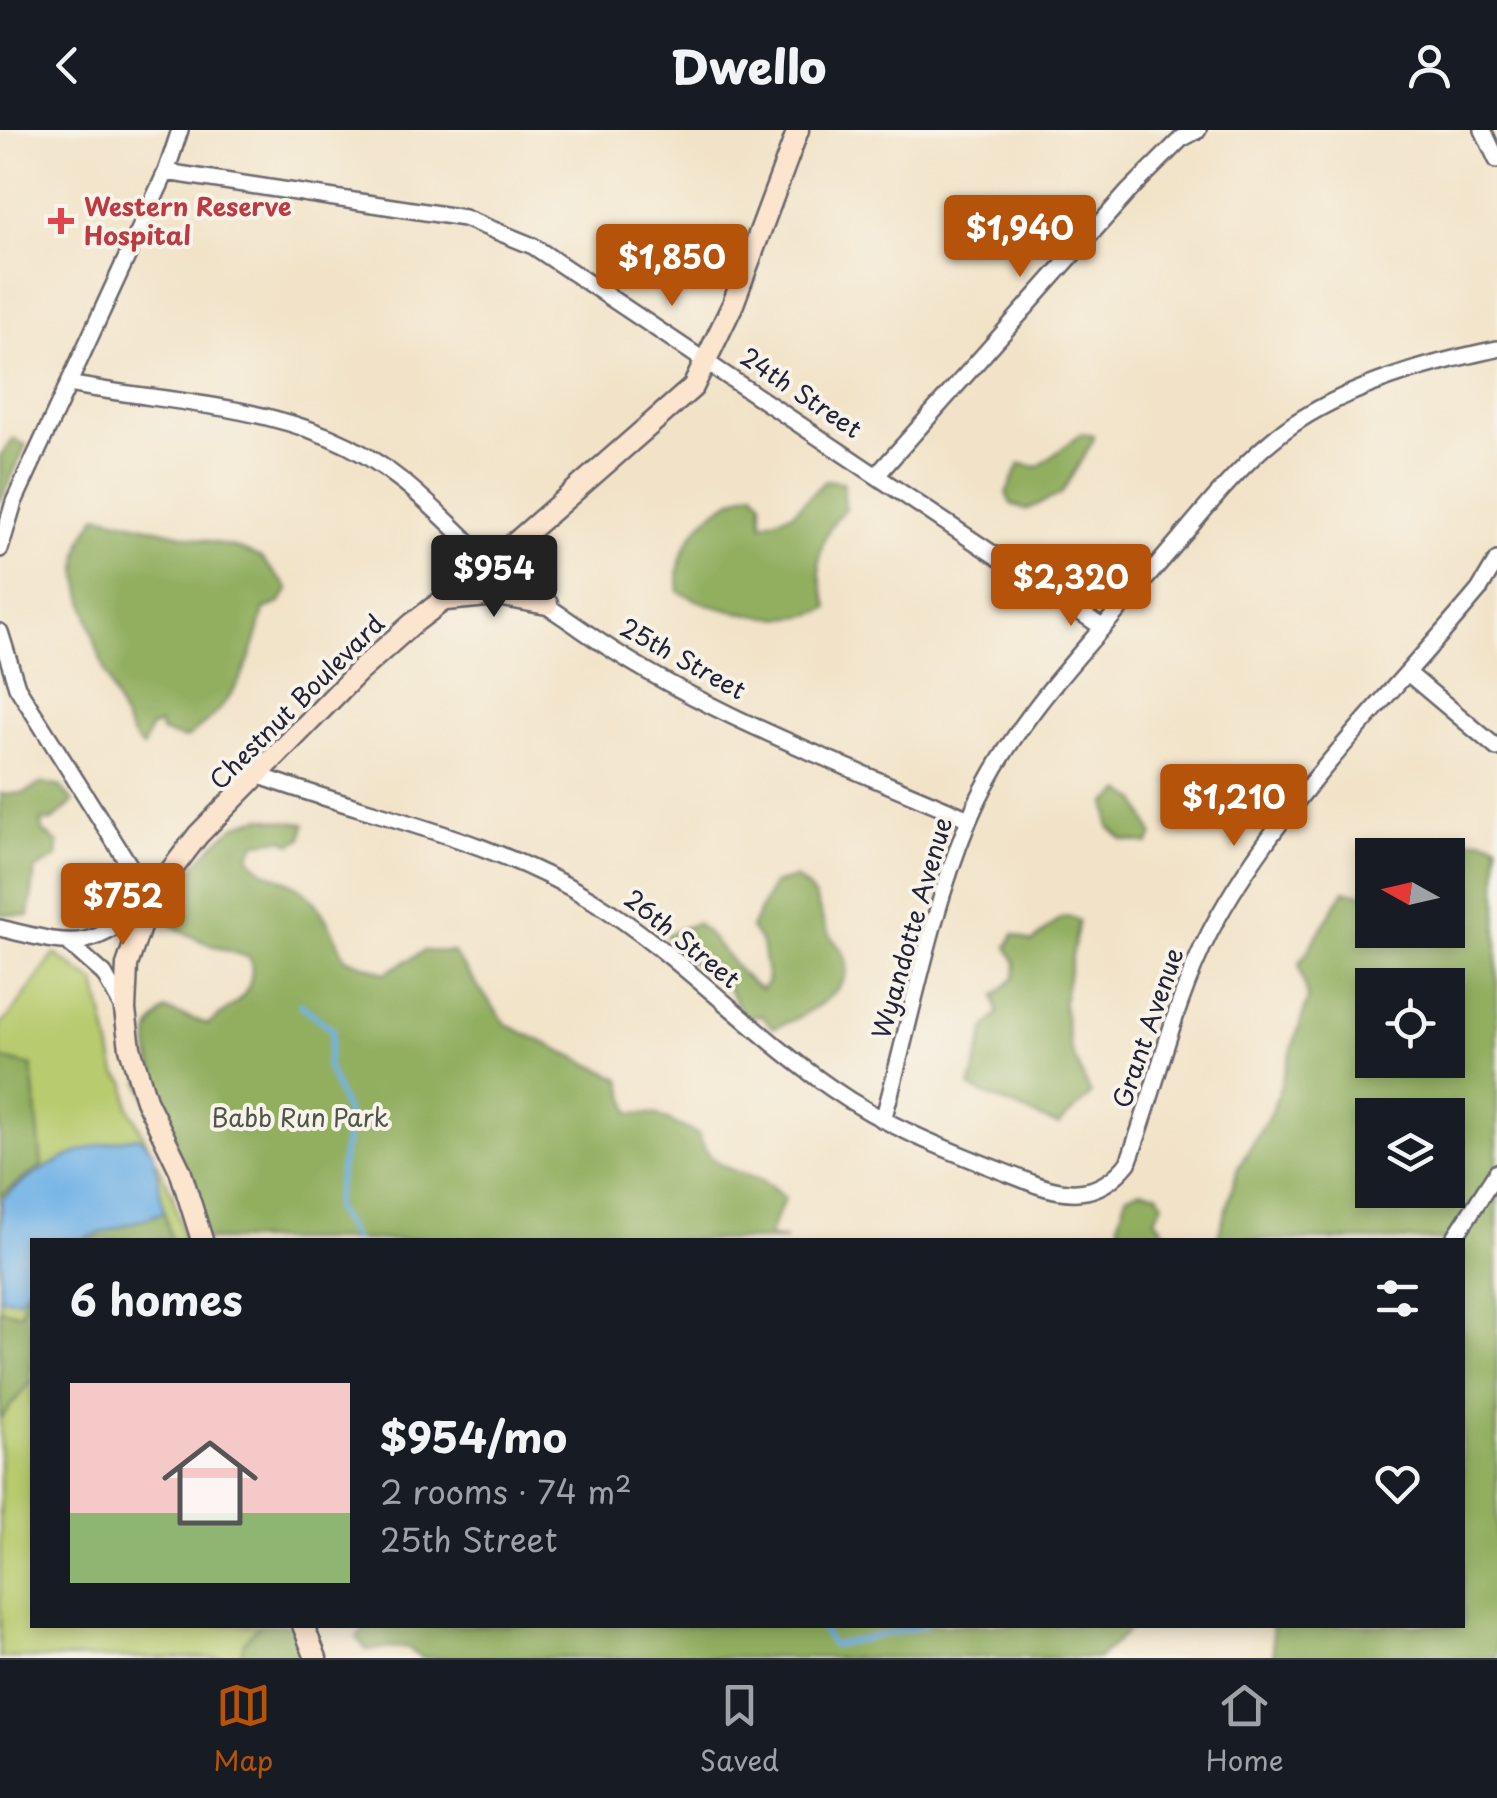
<!DOCTYPE html>
<meta charset="utf-8">
<style>
body{margin:0;font-family:"Playpen Sans",sans-serif;background:#20242c;color:#f1f3f6;height:100vh;display:flex;flex-direction:column;font-size:38px;white-space:nowrap}
*{box-sizing:border-box;margin:0}
p{font-size:32px;color:#9ea1a6}
.icon{flex:none;width:55px;height:55px;fill:none;stroke:currentColor;stroke-width:2;stroke-linecap:round;stroke-linejoin:round}
.map{position:relative;flex:1;overflow:hidden}
.details{position:absolute;left:30px;top:1108px;width:1435px;height:390px;display:flex;flex-direction:column;background:#171b24;border-radius:0px;box-shadow:0 5px 15px #0003}
.details>*{flex:none}
.needle{width:65px;rotate:278deg}
.controls{position:absolute;left:1355px;top:708px;display:grid;gap:20px}
.controls a{display:grid;place-items:center;width:110px;height:110px;border-radius:0px;background:#171b24;box-shadow:0 5px 15px #0003;font-size:50px}
.price{position:absolute;translate:-50% -85px;padding:0 22px;border-radius:10px;background:#b45309;color:#fff;font-size:32px;line-height:65px;filter:drop-shadow(0 2px 5px #0008)}
.price::after{content:'';position:absolute;left:50%;top:60px;width:30px;height:22px;margin-left:-15px;background:inherit;clip-path:polygon(0 0,100% 0,50% 100%)}
.price.on{background:#222;color:#fff}
ul{padding:0;list-style:none}
li{display:flex;align-items:center;gap:30px;height:250px;padding:0 40px}
li span{display:grid;place-items:center;flex:none;width:280px;height:200px;border-radius:0px;color:#555}
li>.icon{margin-inline-start:auto}
span .icon{width:120px;height:120px;fill:#fffc;stroke-width:1}
li b{font-size:42px}
h2{display:flex;justify-content:space-between;align-items:center;height:120px;padding:0 40px;font-size:42px}
header{display:flex;justify-content:space-between;align-items:center;height:130px;padding:0 40px;background:#171b24;font-size:45px;font-weight:800}
.dock{display:flex;justify-content:space-around;align-items:center;height:140px;border-top:2px solid #363941;background:#171b24;font-size:28px;color:#9ea1a6}
.dock a{display:grid;justify-items:center;gap:5px}
.dock .on{color:#b45309}
.map>svg:first-child{display:block}
</style>
<header><svg class="icon" aria-label="back" viewBox="0 0 24 24"><path d="M15 5l-7 7 7 7"/></svg>Dwello<svg class="icon" aria-label="person" viewBox="0 0 24 24"><circle cx="12" cy="8" r="4"/><path d="M4 21q1-7 8-7t8 7"/></svg></header>
<div class="map">
<svg width="1497" height="1528" viewBox="0 0 1497 1528">
<rect width="100%" height="100%" fill="#f7f3e8"/>
<filter id="ink" filterUnits="userSpaceOnUse"><feTurbulence type="fractalNoise" baseFrequency=".01" numOctaves="2"/><feDisplacementMap in="SourceGraphic" scale="20" xChannelSelector="R" yChannelSelector="G"/><feConvolveMatrix kernelMatrix="1 2 1 2 8 2 1 2 1" color-interpolation-filters="sRGB"/></filter>
<filter id="wash" filterUnits="userSpaceOnUse"><feTurbulence type="fractalNoise" baseFrequency=".0048" numOctaves="4" result="noise"/><feDisplacementMap in="SourceGraphic" scale="40" xChannelSelector="R" yChannelSelector="G"/><feGaussianBlur stdDeviation="2.25" result="paint"/><feColorMatrix in="noise" values="0 0 0 0 0 0 0 0 0 0 0 0 0 0 0 0 0 1.4 0 .05"/><feComposite in="paint" operator="in"/></filter>
<g filter="url(#wash)">
<rect width="100%" height="100%" fill="#f2e3c8"/>
<path fill="#b8cb6e" stroke="#6d7654" stroke-width="2.5" d="M55,824L96,853L116,943L126,953L129,977L172,1063L184,1110H32V1495H294L308,1528H0V894L9,887Z"/>
<path fill="#92af61" stroke="#5a684e" stroke-width="2.5" fill-rule="evenodd" d="M1082,303L1093,306V311L1061,364L1026,380L1011,374L1006,363L1020,334L1038,337Z
M14,309L26,315L0,373V326Z
M826,350L843,352L845,378C816,410 813,438 829,478C789,499 718,482 679,462C672,413 709,376 754,361L762,371V394L793,383Z
M98,385L234,417L260,427L289,459L280,473L264,479C251,537 234,575 185,609L161,602L160,594L150,598L143,618C119,600 78,467 78,435C78,416 87,399 98,385Z
M42,653L61,657L73,672L52,691H41L43,701L58,713L57,727L35,740L29,786L0,784V664L24,663Z
M1122,661L1137,670L1153,704L1149,714L1123,710L1109,697L1107,673Z
M262,688L305,694L302,708L291,714L283,709L257,712L249,725C260,746 281,745 301,759C322,775 335,805 345,828L385,843L424,821L452,822L507,895L621,949L630,983L655,984L699,1005C708,1036 730,1039 757,1049C767,1052 776,1062 785,1068L768,1106L786,1110H202L140,951L154,941C147,916 144,897 166,880L208,894C233,876 259,862 250,828C231,822 175,805 167,788C156,768 217,710 233,698C241,692 252,690 262,688Z
M1482,709L1497,713V1528H1274L1272,1495H1462V1110H1217L1238,1038L1273,979L1308,869L1299,835L1344,761L1372,765V800H1448V725H1396L1430,710ZM1372,855H1448V930H1372ZM1372,985H1448V1060H1372Z
M795,748C821,766 815,773 827,800C833,812 845,819 847,834C850,863 796,891 773,898L762,885L746,888L723,850L682,827L666,805L696,793C720,811 737,847 762,859L768,851L762,814L751,798L773,754Z
M1071,787L1079,791L1063,873L1071,920L1091,965L1058,995L970,958L985,900L998,883L995,866L1015,847L1016,833L1007,817L1014,804L1032,812L1061,788Z
M0,928L32,936L42,1036L0,1066Z
M1141,1060L1158,1063L1163,1073L1155,1089L1172,1110H1120L1119,1091L1127,1065Z
M164,1082L171,1110H81Z
M32,1150V1250L0,1289V1179L20,1184Z
M260,1495H294L308,1528H241L244,1511Z
M367,1495H1164L1165,1498H1131L1099,1528H421L407,1517L366,1520L357,1507Z"/>
<path fill="#72b2e6" stroke="#4a6a90" stroke-width="2.5" d="M139,1007L153,1021L164,1082L81,1110H32V1150L21,1169L0,1168L2,1069C43,1034 85,1014 139,1007Z"/>
<g fill="none" stroke-linecap="round" stroke-linejoin="round">
<path stroke="#72b2e6" stroke-width="5" d="M300,874L333,900L327,935L349,990L334,1078L354,1110
M818,1495L833,1515L925,1496"/>
</g>
</g>
<g filter="url(#ink)">
<g fill="none" stroke-linecap="round" stroke-linejoin="round">
<defs>
<path id="street" d="M1483,0L1497,30
M166,42L464,88L533,116L1102,497
M69,254C156,271 247,273 329,307C395,334 439,384 489,432C516,457 551,478 581,499C699,582 838,632 969,689
M877,345L1129,61L1181,9L1198,0
M0,419L14,372L166,42L180,0
M0,502L17,557L150,768C91,824 74,816 0,798
M1409,544L1497,618
M257,645C370,686 489,707 592,770C675,821 749,901 831,958C894,1002 966,1027 1037,1055C1074,1068 1102,1065 1128,1033C1157,956 1172,876 1210,802C1275,677 1389,568 1479,460L1497,430
M70,814L104,844L124,880
M883,990C911,891 929,787 968,692C1008,594 1089,515 1156,437C1198,389 1239,332 1292,295C1350,255 1429,233 1497,219
M1453,1110L1497,1042"/>
<path id="secondary" d="M446,470L498,465L547,474
M202,1110L180,1040L146,970L130,918L125,880L127,835L150,768L198,705L358,542L412,494L491,434L693,257L733,174L798,0
M303,1495L316,1528"/>
</defs>
<use href="#street" stroke="#6b666c" stroke-width="20"/>
<use href="#secondary" stroke="#6b666c" stroke-width="25"/>
<use href="#street" stroke="#fff" stroke-width="15"/>
<use href="#secondary" stroke="#fce5cf" stroke-width="20"/>
</g>
</g>
<path fill="#e0444e" stroke="#f7f3e8" stroke-width="4" d="M56 76h10v10h10v10h-10v10h-10v-10h-10v-10h10z"/>
<g text-anchor="middle" stroke-width="8" stroke-linejoin="round" paint-order="stroke">
<g font-size="25" font-weight="bold" fill="#be3a42" stroke="#f7f3e8" text-anchor="start">
<text x="84" y="86">Western Reserve<tspan x="84" dy="29">Hospital</tspan></text>
</g>
<g font-size="25" fill="#22223b" stroke="#f7f3e8">
<text transform="translate(801 263) rotate(34)" y="9">24th Street</text>
<text transform="translate(683 529) rotate(29)" y="9">25th Street</text>
<text transform="translate(297 572) rotate(-45)" y="9">Chestnut Boulevard</text>
<text transform="translate(912 798) rotate(-74)" y="9">Wyandotte Avenue</text>
<text transform="translate(682 809) rotate(39)" y="9">26th Street</text>
<text transform="translate(1148 898) rotate(-71)" y="9">Grant Avenue</text>
</g>
<g font-size="25" fill="#4f554a" stroke="#f7f3e8">
<text x="300" y="997">Babb Run Park</text>
</g>
</g>
</svg>
<div class="controls">
<a><svg class="needle" viewBox="-14 -14 28 28"><path d="M0-13l5 13h-10z" fill="#e53935"/><path d="M0 13l5-13h-10z" fill="#9ea1a6"/></svg></a>
<a><svg class="icon" aria-label="locate" viewBox="0 0 24 24"><circle cx="12" cy="12" r="6"/><path d="M12 2v4M12 18v4M2 12h4M18 12h4"/></svg></a>
<a><svg class="icon" aria-label="layers" viewBox="0 0 24 24"><path d="M12 4l9 5-9 5-9-5zM3 14l9 5 9-5"/></svg></a>
</div>
<b class="price" style="left:1020px;top:150px">$1,940</b>
<b class="price" style="left:672px;top:179px">$1,850</b>
<b class="price on" style="left:494px;top:490px">$954</b>
<b class="price" style="left:1071px;top:499px">$2,320</b>
<b class="price" style="left:1234px;top:719px">$1,210</b>
<b class="price" style="left:123px;top:818px">$752</b>
<section class="details">
<h2>6 homes<svg class="icon" aria-label="filters" viewBox="0 0 24 24"><path d="M4 7h16M4 17h16"/><circle cx="9" cy="7" r="2"/><circle cx="15" cy="17" r="2"/></svg></h2>
<ul>
<li><span style="background:linear-gradient(#f6c9c9 65%,#8fb573 0)"><svg class="icon" aria-label="home" viewBox="0 0 24 24"><path d="M3 11l9-7 9 7M6 9v11h12V9"/></svg></span><div><b>$954/mo</b><p>2 rooms · 74 m²</p><p>25th Street</p></div><svg class="icon" aria-label="heart" viewBox="0 0 24 24"><path d="M12 20l-8-8c-3-5 5-10 8-4 3-6 11-1 8 4z"/></svg></li>
</ul>
</section>
</div>
<nav class="dock">
<a class="on"><svg class="icon" aria-label="map" viewBox="0 0 24 24"><path d="M3 6l6-2 6 2 6-2v14l-6 2-6-2-6 2zM9 4v14M15 6v14"/></svg>Map</a>
<a><svg class="icon" aria-label="saved" viewBox="0 0 24 24"><path d="M7 4h10v16l-5-4-5 4z"/></svg>Saved</a>
<a><svg class="icon" aria-label="home" viewBox="0 0 24 24"><path d="M3 11l9-7 9 7M6 9v11h12V9"/></svg>Home</a>
</nav>
